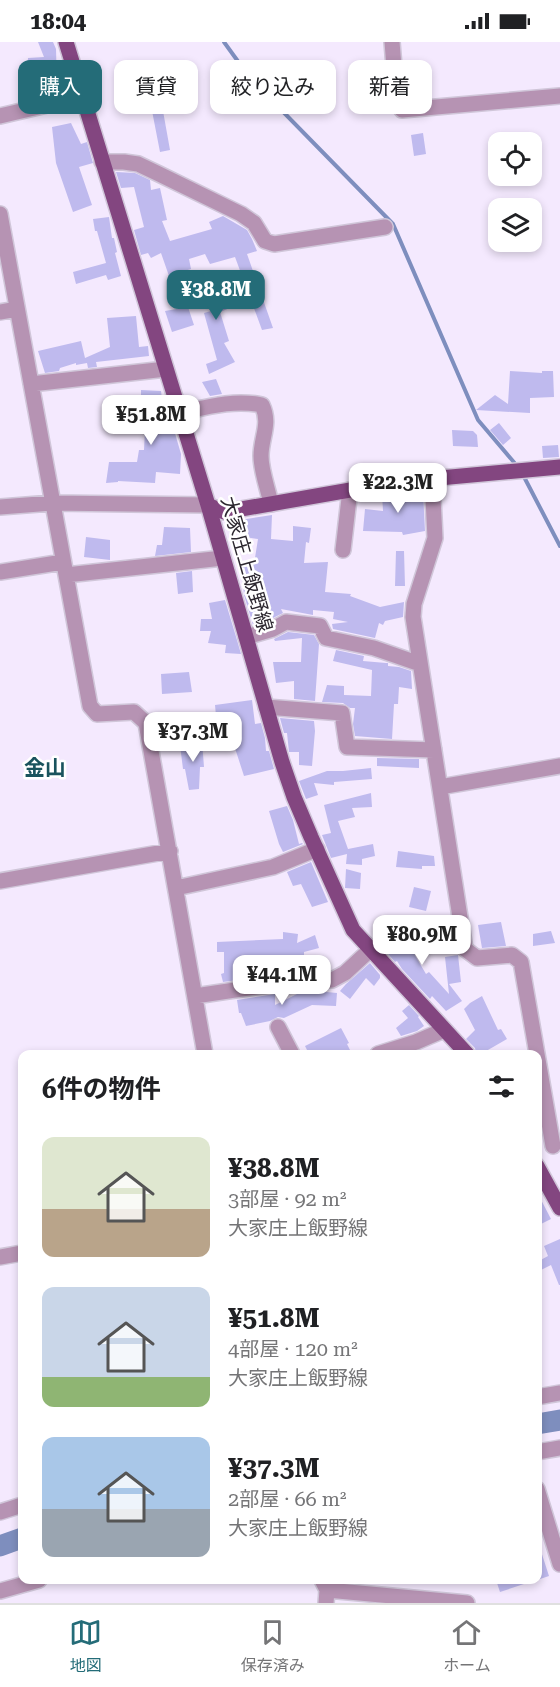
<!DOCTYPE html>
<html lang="ja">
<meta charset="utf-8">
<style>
body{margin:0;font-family:"Roboto Serif","Noto Sans JP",serif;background:#f6f6f6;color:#202124;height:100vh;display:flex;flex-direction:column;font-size:22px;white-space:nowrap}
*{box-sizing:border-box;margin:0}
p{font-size:20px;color:#757577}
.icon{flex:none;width:33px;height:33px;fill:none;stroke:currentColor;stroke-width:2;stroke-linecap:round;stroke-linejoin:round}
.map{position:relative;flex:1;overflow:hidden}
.side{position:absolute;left:18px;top:1008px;width:524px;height:534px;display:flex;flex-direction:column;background:#fff;border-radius:12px;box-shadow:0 3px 9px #0003}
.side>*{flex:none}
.banner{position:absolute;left:18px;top:18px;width:525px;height:54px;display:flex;gap:12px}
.tools{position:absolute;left:488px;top:90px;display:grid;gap:12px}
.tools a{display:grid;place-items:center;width:54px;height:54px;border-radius:12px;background:#fff;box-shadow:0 3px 9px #0003;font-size:30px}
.price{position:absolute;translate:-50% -51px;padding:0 14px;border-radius:12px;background:#fff;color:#222;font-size:20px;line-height:39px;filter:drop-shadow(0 2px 3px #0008)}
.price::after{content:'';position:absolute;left:50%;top:36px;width:18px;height:14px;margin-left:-9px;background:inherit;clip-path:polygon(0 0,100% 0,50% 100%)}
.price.on{background:#246c78;color:#fff}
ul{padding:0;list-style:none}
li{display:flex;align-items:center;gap:18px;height:150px;padding:0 24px}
li span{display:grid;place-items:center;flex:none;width:168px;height:120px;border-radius:12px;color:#555}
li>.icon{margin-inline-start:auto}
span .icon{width:72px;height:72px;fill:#fffc;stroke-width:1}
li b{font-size:26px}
h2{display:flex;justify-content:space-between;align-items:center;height:72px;padding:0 24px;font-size:26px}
.chip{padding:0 21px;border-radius:12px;background:#fff;box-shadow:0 3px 9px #0003;font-size:21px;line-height:54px}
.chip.on{background:#246c78;color:#fff}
.status{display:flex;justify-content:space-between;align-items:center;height:42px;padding:0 30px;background:#fff;direction:ltr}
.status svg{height:16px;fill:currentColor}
.tabs{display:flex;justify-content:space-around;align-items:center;height:84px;border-top:2px solid #e0e0e0;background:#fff;font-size:16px;color:#757577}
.tabs a{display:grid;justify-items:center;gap:3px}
.tabs .on{color:#246c78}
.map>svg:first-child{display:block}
</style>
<div class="status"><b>18:04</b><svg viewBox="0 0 49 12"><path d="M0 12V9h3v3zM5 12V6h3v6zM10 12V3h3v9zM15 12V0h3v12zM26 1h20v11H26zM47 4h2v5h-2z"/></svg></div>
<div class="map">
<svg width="560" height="1561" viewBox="0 0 560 1561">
<rect width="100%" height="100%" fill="#f4e9fe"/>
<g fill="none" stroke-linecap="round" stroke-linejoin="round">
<path stroke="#7e8ebe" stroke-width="4" d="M224,0L250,36L393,182L478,378L518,425
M522,431L560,504"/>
<path stroke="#7e8ebe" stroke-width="21" d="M537,1382L560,1378
M0,1504L22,1496"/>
</g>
<path fill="#bfbaee" d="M38,0H53L56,7L57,42L65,41L69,48L26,58L23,46L26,45L28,16L44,15Z
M158,41L170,108L160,110L147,43Z
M71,81L81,102L87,100L93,121L79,125L92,163L73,170L56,121L52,85Z
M423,91L426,112L414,114L411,93Z
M116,130L135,131L150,138L151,148L160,146L167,178L162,179L170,199L212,187L209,180L223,174L247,188L252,197L257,209L247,212L273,286L262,288L235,215L210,222L205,212L189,217L191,227L169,234L161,211L151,216L148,211L141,213L134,188L144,185L134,145L121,146Z
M109,175L112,196H114L117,210L115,211L121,234L108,238L106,233L76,242L73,230L106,221L97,189H95L93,177Z
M216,231L224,257L227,255L230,266L220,270L229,299L224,301L235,320L209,332L206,322L217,318L204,271L211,269L208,246L195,251L190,241Z
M188,265L194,283L172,290L165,269Z
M136,274L139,305L148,304L149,314L96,320L97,325L88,326L87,321L76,323V321L60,326L59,329L45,331L38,309L81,299L85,316L110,305L107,276Z
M510,329L542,331V329H553L554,355L530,356V371L476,368L495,353L508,362Z
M216,337L222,352L210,354L202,340Z
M141,348L161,349L163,364L168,365V367L167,380L172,381L181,412L180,432L156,430L155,441L118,439V440L106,441L109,420H137L139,408H144L146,366H141Z
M499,381L511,396L503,403L490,388Z
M452,388L473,389L477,393L478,405L453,404Z
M558,403L559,415L543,416L542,404Z
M423,449L425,489L403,493L402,490L363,489L365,467L383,469L382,452L398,450V453Z
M272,473L271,497L293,499V484L311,486L309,501L306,500L304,521L328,520L325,550L351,552L350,554L380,565L404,560L403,575L385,579L383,583L379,581L375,596L333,587L332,582L348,580L333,577L334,570L313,568V573L281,567L283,571L269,578L253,583L244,553L241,522H254L258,497L238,494L240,478Z
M164,485L190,486L191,510L155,514L157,503H162Z
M86,495L110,498V518L84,515Z
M396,509H404L405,544H395Z
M192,529L193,550L178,552L176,531Z
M225,558L237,598L241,612L225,611L226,603L208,601L211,589H200L201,577H212L209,561Z
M288,590L314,593L319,602L315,659L294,657V639L276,641L273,620H301L302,596L275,599L274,597Z
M336,608L364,614L363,619L386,621H388V624L399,625L411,629L412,647L399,645L398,662H394L392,697L355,694L353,682L355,666H350L343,661L322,660L327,643L344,644V653L371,654L372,628L333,619Z
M189,630L192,650L162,652L161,632Z
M252,658L255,682L261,681L265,696L266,709H269L274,727L244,734L233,700L220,701L213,674H216L215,663Z
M280,676L314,679L315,689L312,724L299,723V710H289L287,691H284Z
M202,699L204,725H200L199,747L189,748L185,727H183L180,703Z
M377,716L419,717V726L377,724Z
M371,726L372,737L334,740V743L314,741L318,753L306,757L299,739L327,729H343Z
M371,751L372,765L352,766L355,775L338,779L348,807L373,802L375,814L362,817V823L346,822L347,812L331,816L322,793L331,791L324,763Z
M287,764L293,778L299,802L302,801L303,802L283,810L279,802L269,769Z
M398,809L434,814L435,824H422V827L396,825Z
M311,820L328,860L312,865L301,842L293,844L287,830Z
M346,827L361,831L360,847L345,846Z
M414,845L431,849L426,869L409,865Z
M501,880L506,904L482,906L478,883Z
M398,888L401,895L423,888L429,904L413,910L426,932L429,930L449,952L445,915L458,913L461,940L449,942L462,959L446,969L432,954L430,957L402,927L397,919L395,920L382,905L377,897Z
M551,889L555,901L533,904V892Z
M283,890L298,892L297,901L315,893L319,906L304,910V921L271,920L273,933L223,940L221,932L224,931V910H217V900L283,897Z
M370,921L380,933V936L374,944L366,936L350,957L340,949L346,942Z
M305,948L337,951L336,964L312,963L284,976L278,975L270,979L246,984L241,971H239L237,958L275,952V963Z
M482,954L498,988L501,987L507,997L481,1012H476L475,1006L466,997L475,988L464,967L470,961Z
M409,963L419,974L418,975L424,984L417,989L401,994L396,986L408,976L402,969Z
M341,986L349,1001L347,1002L352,1012H309L305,1004Z
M537,1150L551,1177L537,1184Z
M560,1197V1243H559L551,1223L537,1230V1220L548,1214L544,1204Z
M539,1503L549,1534L537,1538V1504Z
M496,1538H533V1539L500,1550Z"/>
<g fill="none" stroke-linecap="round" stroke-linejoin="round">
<defs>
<path id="minor" d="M392,0L397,62L402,68L560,54
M0,74L81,55
M102,120H124L138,122L159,132L241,172L254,181L265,199L274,202L385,185
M0,172L90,664L97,672L134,670L146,681L205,1012
M0,270L17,267
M31,342L166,327
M180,371C207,365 234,357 262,363C271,382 261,395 261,414C261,429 268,447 271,462
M432,436L435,496L414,562L413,575L465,907L477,916L512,913L521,920L553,1104
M0,465L52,461L208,463
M343,508L350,448
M0,530L63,520
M66,533L223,516
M246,595L273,587L286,580L320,584L326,596L374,606L420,622
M266,665L342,671L347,705L434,708
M440,745L560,724
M0,839L170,809
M176,846L273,825L317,807
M195,954L296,939L332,938L345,931L371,907
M278,985L292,1012
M378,1012L416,1000L444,988
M0,1215L22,1211
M537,1355L560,1351
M537,1410L560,1406
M537,1447L560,1522
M0,1470L22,1463
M322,1538L327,1548L326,1561
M327,1548L467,1561
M0,1549L39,1538"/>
<path id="major" d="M66,0L208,463L282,720L294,755L311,795L353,888L467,1012
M208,463L224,470L396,440L560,425
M537,1124L560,1166"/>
</defs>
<use href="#minor" stroke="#d0c6d9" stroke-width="18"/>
<use href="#major" stroke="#d0c6d9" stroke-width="18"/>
<use href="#minor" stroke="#b693b3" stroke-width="15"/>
<use href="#major" stroke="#834680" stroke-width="15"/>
</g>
<g text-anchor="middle" stroke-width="5" stroke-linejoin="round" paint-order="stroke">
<g font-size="20" fill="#2c272f" stroke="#fff">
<text transform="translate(247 522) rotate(74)" y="7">大家庄上飯野線</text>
</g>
<g font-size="21" font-weight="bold" fill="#19535d" stroke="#fff">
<text x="45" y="733">金山</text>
</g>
</g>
</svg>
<div class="tools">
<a><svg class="icon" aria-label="locate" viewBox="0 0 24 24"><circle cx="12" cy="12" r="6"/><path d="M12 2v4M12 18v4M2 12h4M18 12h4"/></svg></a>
<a><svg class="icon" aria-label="layers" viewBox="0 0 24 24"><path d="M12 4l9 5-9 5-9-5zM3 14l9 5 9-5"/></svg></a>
</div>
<b class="price on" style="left:216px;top:279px">¥38.8M</b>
<b class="price" style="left:151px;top:404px">¥51.8M</b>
<b class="price" style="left:398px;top:472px">¥22.3M</b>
<b class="price" style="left:193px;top:721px">¥37.3M</b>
<b class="price" style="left:422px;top:924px">¥80.9M</b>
<b class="price" style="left:282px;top:964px">¥44.1M</b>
<div class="banner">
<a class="chip on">購入</a>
<a class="chip">賃貸</a>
<a class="chip">絞り込み</a>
<a class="chip">新着</a>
</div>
<section class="side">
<h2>6件の物件<svg class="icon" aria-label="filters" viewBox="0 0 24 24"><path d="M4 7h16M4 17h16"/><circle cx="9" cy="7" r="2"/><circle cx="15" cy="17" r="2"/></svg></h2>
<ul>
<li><span style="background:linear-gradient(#dfe7d0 60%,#b9a48a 0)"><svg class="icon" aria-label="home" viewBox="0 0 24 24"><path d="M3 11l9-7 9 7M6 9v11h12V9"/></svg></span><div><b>¥38.8M</b><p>3部屋 · 92 m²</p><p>大家庄上飯野線</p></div></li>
<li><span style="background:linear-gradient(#c9d6e8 75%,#8fb573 0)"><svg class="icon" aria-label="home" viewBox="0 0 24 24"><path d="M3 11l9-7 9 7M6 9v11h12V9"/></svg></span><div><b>¥51.8M</b><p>4部屋 · 120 m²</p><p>大家庄上飯野線</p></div></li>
<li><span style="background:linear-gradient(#a9c7e8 60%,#9aa5b1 0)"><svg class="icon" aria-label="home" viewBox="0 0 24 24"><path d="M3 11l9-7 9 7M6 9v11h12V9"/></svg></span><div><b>¥37.3M</b><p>2部屋 · 66 m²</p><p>大家庄上飯野線</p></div></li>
</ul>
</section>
</div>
<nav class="tabs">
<a class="on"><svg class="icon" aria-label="map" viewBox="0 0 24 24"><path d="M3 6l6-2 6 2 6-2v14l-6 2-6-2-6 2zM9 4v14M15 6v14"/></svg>地図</a>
<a><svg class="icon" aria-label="saved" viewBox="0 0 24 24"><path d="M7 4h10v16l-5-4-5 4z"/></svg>保存済み</a>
<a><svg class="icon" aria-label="home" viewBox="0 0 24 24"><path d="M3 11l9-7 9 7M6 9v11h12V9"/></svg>ホーム</a>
</nav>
